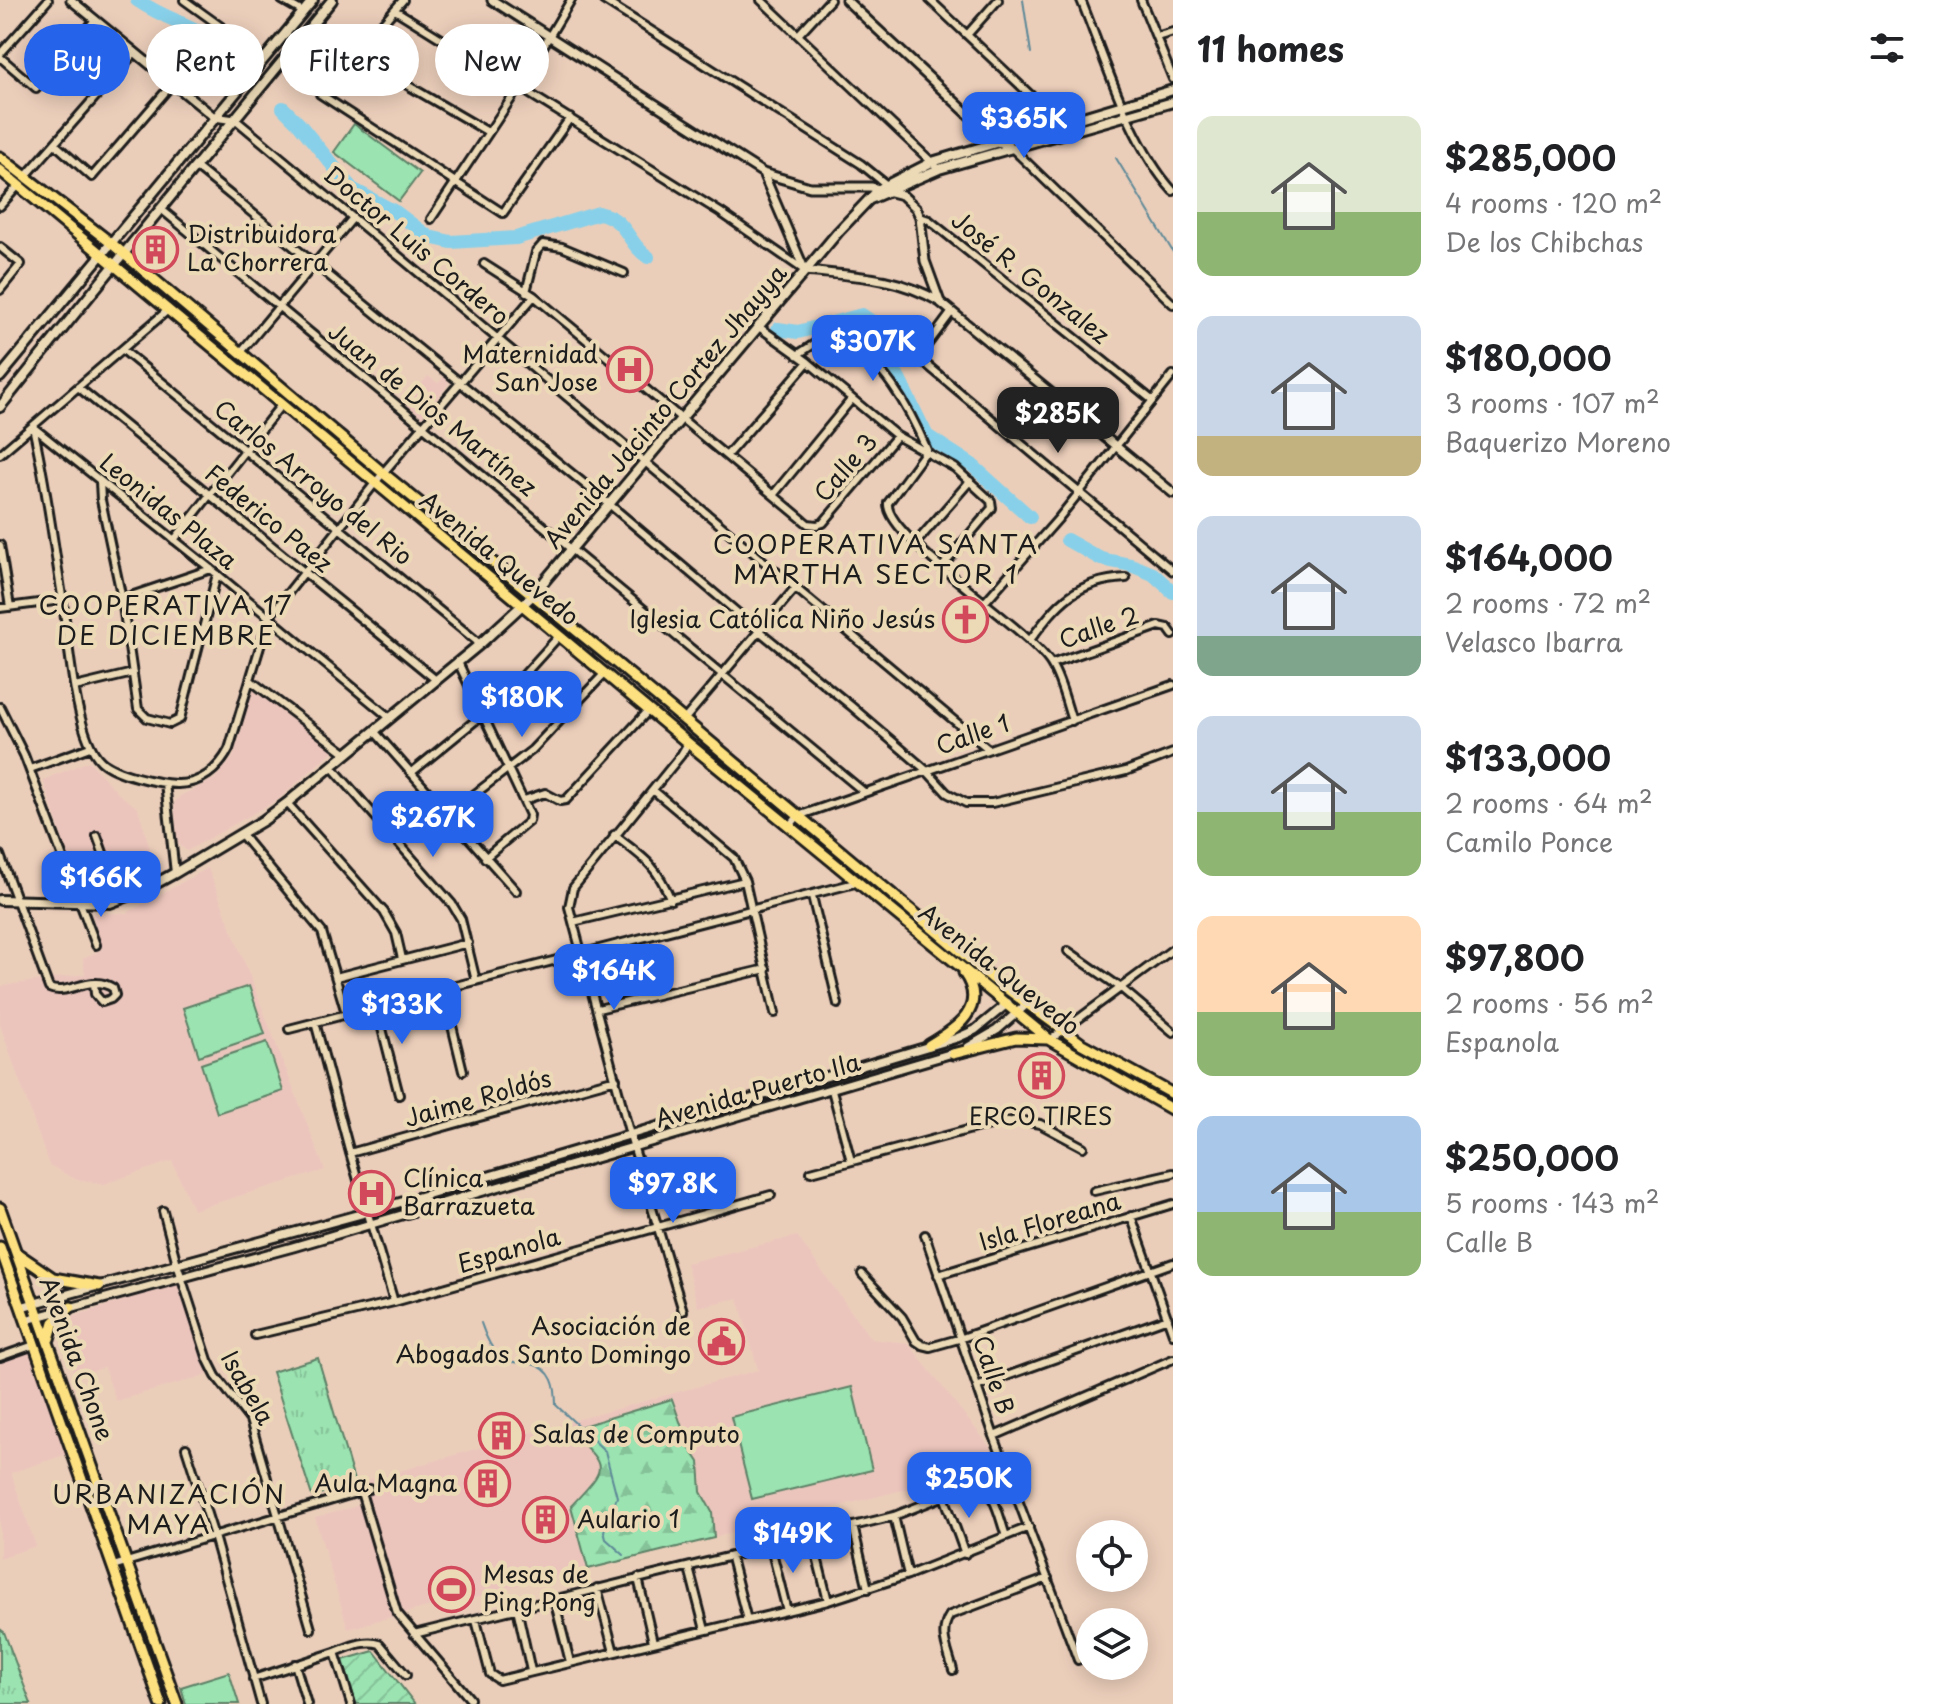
<!DOCTYPE html>
<meta charset="utf-8">
<style>
body{margin:0;font-family:"Playpen Sans",sans-serif;background:#f6f6f6;color:#202124;height:100vh;display:flex;flex-direction:column;font-size:30px;white-space:nowrap}
*{box-sizing:border-box;margin:0}
p{font-size:26px;color:#757577}
.icon{flex:none;width:44px;height:44px;fill:none;stroke:currentColor;stroke-width:2;stroke-linecap:round;stroke-linejoin:round}
.map{position:relative;flex:1;overflow:hidden}
.details{display:flex;flex-direction:column;background:#fff;width:760px}
.details>*{flex:none}
.top-card{position:absolute;left:24px;top:24px;width:760px;height:72px;display:flex;gap:16px}
.fabs{position:absolute;left:1076px;top:1520px;display:grid;gap:16px}
.fabs a{display:grid;place-items:center;width:72px;height:72px;border-radius:50%;background:#fff;box-shadow:0 4px 20px #0003;font-size:40px}
.price{position:absolute;translate:-50% -68px;padding:0 18px;border-radius:16px;background:#2563eb;color:#fff;font-size:26px;line-height:52px;filter:drop-shadow(0 2px 4px #0008)}
.price::after{content:'';position:absolute;left:50%;top:48px;width:24px;height:18px;margin-left:-12px;background:inherit;clip-path:polygon(0 0,100% 0,50% 100%)}
.price.active{background:#222;color:#fff}
ul{padding:0;list-style:none}
li{display:flex;align-items:center;gap:24px;height:200px;padding:0 24px}
li span{display:grid;place-items:center;flex:none;width:224px;height:160px;border-radius:16px;color:#555}
li>.icon{margin-inline-start:auto}
span .icon{width:96px;height:96px;fill:#fffc;stroke-width:1}
li b{font-size:34px}
h2{display:flex;justify-content:space-between;align-items:center;height:96px;padding:0 24px;font-size:34px}
.chip{padding:0 28px;border-radius:36px;background:#fff;box-shadow:0 4px 20px #0003;font-size:28px;line-height:72px}
.chip.active{background:#2563eb;color:#fff}
main{display:flex;flex:1;min-height:0}
.map>svg:first-child{display:block}
</style>
<main>
<div class="map">
<svg width="1173" height="1704" viewBox="0 0 1173 1704">
<defs>
<pattern id="grass-tufts" width="24" height="20" patternUnits="userSpaceOnUse" patternTransform="scale(2)"><rect width="24" height="20" fill="#9be3b1"/><path d="M3 7l-1-3M5 7V3M7 7l1-3M15 17l-1-3M17 17v-4M19 17l1-3" fill="none" stroke="#85c298"/></pattern>
<pattern id="forest-firs" width="22" height="20" patternUnits="userSpaceOnUse" patternTransform="scale(2)"><rect width="22" height="20" fill="#9be3b1"/><path d="M5 1l3.5 6h-7zM16 11l3.5 6h-7z" fill="#85c298"/></pattern>
<pattern id="garden-furrows" width="10" height="10" patternUnits="userSpaceOnUse" patternTransform="scale(2)"><rect width="10" height="10" fill="#9be3b1"/><path d="M-1 1l2-2M0 10L10 0M9 11l2-2" fill="none" stroke="#85c298"/></pattern>
</defs>
<rect width="100%" height="100%" fill="#ebceba"/>
<filter id="ink" filterUnits="userSpaceOnUse"><feTurbulence type="fractalNoise" baseFrequency=".0125" numOctaves="2"/><feDisplacementMap in="SourceGraphic" scale="16" xChannelSelector="R" yChannelSelector="G"/><feConvolveMatrix kernelMatrix="1 2 1 2 8 2 1 2 1" color-interpolation-filters="sRGB"/></filter>
<g filter="url(#ink)">
<path fill="#ebc5bc" d="M428,376L438,383L444,377L450,382L422,417L405,403Z
M253,690L334,750L279,799L187,851L178,844L174,803L180,796L214,779L233,758Z
M89,761L119,794L138,808L155,865L108,884L79,889L43,780Z
M208,868L325,1170L193,1210L172,1161L104,1184L77,1180L49,1165L0,1025V986L85,974L83,959L102,949L92,914L127,913Z
M797,1236L871,1339L908,1343L994,1452L911,1488L574,1573L542,1578L458,1603L438,1604L348,1629L315,1518L360,1505L355,1484L547,1428L758,1370L738,1298L698,1307L686,1263Z
M181,1282L211,1374L116,1401L104,1367L76,1378L63,1341V1325L68,1318Z
M34,1350L70,1453L11,1473L36,1546L0,1558V1362Z"/>
<path fill="url(#grass-tufts)" stroke="#5c8066" stroke-width="2" d="M1066,1039L1173,1099V1102L1064,1043Z
M318,1358L355,1484L312,1496L272,1372Z
M0,1629L4,1632L31,1704H0Z"/>
<path fill="url(#forest-firs)" stroke="#5c8066" stroke-width="2" d="M672,1399L689,1447L699,1462L701,1492L712,1512L714,1538L588,1569L571,1506C609,1465 608,1469 569,1430Z"/>
<path fill="url(#garden-furrows)" stroke="#5c8066" stroke-width="2" d="M374,1651L415,1704H356L343,1660Z"/>
<path fill="#9be3b1" stroke="#5c8066" stroke-width="2" d="M354,124L420,173L399,201L334,152Z
M249,986L265,1034L199,1056L183,1008Z
M267,1042L283,1091L217,1113L201,1064Z
M852,1387L872,1470L752,1499L731,1417Z
M229,1672L239,1704H186L181,1687Z"/>
<g fill="none" stroke-linecap="round" stroke-linejoin="round">
<path stroke="#5d8897" stroke-width="2" d="M1023,0L1031,53
M1116,158L1173,252
M481,1323C485,1335 490,1348 500,1357C511,1365 520,1361 532,1364C553,1369 556,1387 556,1405L605,1451L617,1497L604,1531L606,1539L624,1555"/>
<path stroke="#88d0e9" stroke-width="14" d="M137,0C171,24 205,26 236,57
M283,108L299,124L352,189L397,213L429,237L451,242L516,238L599,213C629,220 626,243 648,257
M778,329L798,332L862,315L878,326L897,375L927,436L972,465L1030,517
M1067,540L1101,559L1131,565L1153,574L1173,592"/>
<defs>
<path id="minor" d="M184,0L227,31
M282,0L303,12
M403,0L320,94L503,213L570,118
M603,0L861,164L888,186
M761,0L939,169
M930,0L1059,122
M1081,0C1105,59 1130,144 1173,191
M1141,0L1173,79
M395,10L720,212L804,270
M310,28L349,58
M798,35L830,0
M967,35L998,0
M1156,37L1173,32
M0,54L48,0
M354,54L488,132
M0,57L36,88L95,20
M236,120L987,748
M55,144L92,177L173,83
M1012,148L1173,304
M196,167L609,504L758,630L850,705L926,770L947,793L966,803H992L1126,771L1173,753
M25,177L135,52
M0,206L18,186
M161,209L864,792
M920,217L929,220L1152,400
M431,219L519,87L571,0
M0,247L21,264L0,290
M484,264L534,296L808,524L817,525L823,523L897,436
M526,292L536,252L543,244L562,247L624,273
M951,313L922,352V358L926,364L1173,571
M759,327L808,362L897,436L955,468L991,501L992,508L942,567
M123,350L480,644
M241,352L352,219
M797,355L828,335H840C883,362 908,405 927,450L888,503C884,537 1028,627 1051,664C1061,680 1066,703 1072,721
M78,387L436,680
M33,427C46,483 53,540 62,596C68,634 74,736 101,761C115,774 157,783 176,784C200,785 219,769 229,749L269,617L383,473L534,296
M33,427L217,574L390,718
M0,454L168,310
M727,455L808,362
M100,482L101,500L122,599L138,709L147,718L170,724L180,719L217,574
M774,494L851,400
M174,540L281,405
M915,544L970,481
M0,545L10,607
M122,599L211,569
M984,603L1058,519L1173,375
M0,608L62,600
M1030,640C1059,602 1075,581 1126,578
M458,662L530,815L529,821L485,858
M1051,664L1159,626L1168,628L1173,635
M250,680L347,754
M75,687L133,673
M0,707L24,755L96,945
M684,720L796,587
M375,732L516,891
M332,767L452,904L461,919L476,981
M30,769L90,747
M411,773L503,698L560,635
M165,783L175,873
M653,790L734,858L745,881L775,1013
M524,800L545,793L560,801L566,800L649,710
M287,803L384,912L396,933L402,959
M449,814L532,750L605,673
M790,826L798,816L1173,685
M241,834L322,932L346,1013
M614,835C644,858 656,864 671,900
M97,836L120,900
M0,855L49,988C67,997 91,973 113,988L115,995L111,999L102,1002L95,994L94,983
M812,896L838,1004
M573,922L745,881
M1068,951L1121,988L1173,1032
M336,977L468,943
M443,989L463,1071
M376,1005L399,1095
M598,1009L766,969
M315,1022L350,1153L394,1302
M289,1029L859,882
M1050,1040L1173,949
M832,1090L851,1161
M350,1153L616,1079
M811,1172L979,1127L1018,1120L1040,1124L1083,1147
M1094,1191L1173,1173
M163,1211L177,1264L208,1360L216,1376L250,1420L311,1629
M1131,1216L1173,1334
M925,1235L994,1436L1078,1660
M862,1274L902,1317L916,1341L922,1345L930,1347L962,1338L1173,1263
M938,1275L1173,1204
M683,1311L630,1135L569,907L573,888L681,755L688,743
M255,1335L394,1302L771,1195
M0,1357L34,1345
M979,1386L1168,1318
M994,1436L1173,1359
M186,1448L214,1536L261,1704
M361,1492L397,1613L470,1699
M944,1496L965,1554
M894,1516L908,1575
M853,1526L868,1589
M812,1537L828,1601
M771,1548L787,1611
M731,1558L747,1620
M113,1566L369,1489
M689,1568L705,1630
M638,1578L653,1642
M597,1588L614,1652
M554,1599L570,1662
M517,1608L531,1671
M476,1620L490,1674L499,1680L828,1601L908,1575L1029,1527
M414,1634L894,1516L975,1484C996,1490 999,1518 1006,1536
M295,1664L307,1704
M953,1670C948,1650 938,1633 950,1615L1048,1578
M253,1679L335,1652
M351,1704L335,1652C349,1647 365,1639 380,1644L406,1675"/>
<path id="tertiary" d="M71,0L214,117L235,120
M492,0L763,173L810,187H871L902,195L916,208L920,217L925,261L940,302
M846,0L998,142L1012,147
M763,173L805,271C855,276 896,276 940,302L1173,493
M968,1047L997,1030L1027,1004
M21,1307L368,1212L957,1038L975,1030L1008,1003
M26,1320L293,1247L956,1052"/>
<path id="secondary" d="M870,199L939,169L1173,102
M0,377L313,0
M0,407C109,269 222,136 332,0
M0,900L110,903L144,890L175,873L264,820L287,803L480,644L532,596L838,232L879,189L932,162L1173,90"/>
<path id="primary" d="M0,157L111,243L383,473L615,662L992,978L1082,1044L1173,1094
M0,170L688,743L1050,1040L1173,1110
M929,1045C956,1029 989,1008 964,973
M953,1054L1016,1038L1048,1039
M0,1208L177,1704
M0,1247L161,1704
M18,1254L53,1278L99,1286
M49,1339L54,1322L71,1307"/>
</defs>
<use href="#minor" stroke="#1c1c1c" stroke-width="12"/>
<use href="#tertiary" stroke="#1c1c1c" stroke-width="13"/>
<use href="#secondary" stroke="#1c1c1c" stroke-width="14"/>
<use href="#primary" stroke="#1c1c1c" stroke-width="15"/>
<use href="#minor" stroke="#ecdab7" stroke-width="6"/>
<use href="#tertiary" stroke="#ecdab7" stroke-width="7"/>
<use href="#secondary" stroke="#ecdab7" stroke-width="8"/>
<use href="#primary" stroke="#fde080" stroke-width="9"/>
</g>
</g>
<defs>
<symbol id="building-ring" viewBox="-11 -11 22 22"><circle r="9.5" fill="#ecdab7" stroke="#d1495b" stroke-width="1.5"/><path d="M-4-6H4V6H1V3H-1V6H-4ZM-2.5-4.3h1.7v1.8h-1.7ZM.8-4.3h1.7v1.8H.8ZM-2.5-1h1.7V.8h-1.7ZM.8-1h1.7V.8H.8Z" fill="#d1495b"/></symbol>
<symbol id="hospital-ring" viewBox="-11 -11 22 22"><circle r="9.5" fill="#ecdab7" stroke="#d1495b" stroke-width="1.5"/><path d="M-5-5h3v3.5h4V-5h3V5h-3V1.5h-4V5h-3Z" fill="#d1495b"/></symbol>
<symbol id="church-ring" viewBox="-11 -11 22 22"><circle r="9.5" fill="#ecdab7" stroke="#d1495b" stroke-width="1.5"/><path d="M-1.2-6h2.4v3.5h3.3v2.4h-3.3V6h-2.4V-.1h-3.3v-2.4h3.3Z" fill="#d1495b"/></symbol>
<symbol id="civic-ring" viewBox="-11 -11 22 22"><circle r="9.5" fill="#ecdab7" stroke="#d1495b" stroke-width="1.5"/><path d="M-.6-6.5H3V-4.5H.6V-3L4-1V1h2V6H-6V1h2V-1L-.6-3ZM-1.2 2.5V6h2.4V2.5Z" fill="#d1495b"/></symbol>
<symbol id="stadium-ring" viewBox="-11 -11 22 22"><circle r="9.5" fill="#ecdab7" stroke="#d1495b" stroke-width="1.5"/><path d="M0-5a6.5 5 0 1 0 0 10a6.5 5 0 1 0 0-10ZM-3.5-1.8h7v3.6h-7Z" fill="#d1495b"/></symbol>
</defs>
<g fill-rule="evenodd">
<use href="#building-ring" x="130" y="224" width="51" height="51"/>
<use href="#hospital-ring" x="604" y="344" width="51" height="51"/>
<use href="#church-ring" x="940" y="594" width="51" height="51"/>
<use href="#building-ring" x="1016" y="1050" width="51" height="51"/>
<use href="#hospital-ring" x="346" y="1168" width="51" height="51"/>
<use href="#civic-ring" x="696" y="1316" width="51" height="51"/>
<use href="#building-ring" x="476" y="1410" width="51" height="51"/>
<use href="#building-ring" x="462" y="1458" width="51" height="51"/>
<use href="#building-ring" x="520" y="1494" width="51" height="51"/>
<use href="#stadium-ring" x="426" y="1564" width="51" height="51"/>
</g>
<g text-anchor="middle" stroke-width="8" stroke-linejoin="round" paint-order="stroke">
<g font-size="24" fill="#1c1c1c" stroke="#ecdab7" text-anchor="start">
<text x="187" y="243">Distribuidora<tspan x="187" dy="28">La Chorrera</tspan></text>
<text x="598" y="363" text-anchor="end">Maternidad<tspan x="598" dy="28">San Jose</tspan></text>
<text x="935" y="628" text-anchor="end">Iglesia Católica Niño Jesús</text>
<text x="1041" y="1125" text-anchor="middle">ERCO TIRES</text>
<text x="403" y="1187">Clínica<tspan x="403" dy="28">Barrazueta</tspan></text>
<text x="691" y="1335" text-anchor="end">Asociación de<tspan x="691" dy="28">Abogados Santo Domingo</tspan></text>
<text x="532" y="1443">Salas de Computo</text>
<text x="457" y="1492" text-anchor="end">Aula Magna</text>
<text x="577" y="1528">Aulario 1</text>
<text x="483" y="1583">Mesas de<tspan x="483" dy="28">Ping Pong</tspan></text>
</g>
<g font-size="24" fill="#1c1c1c" stroke="#ecdab7">
<text transform="translate(416 246) rotate(40)" y="8">Doctor Luis Cordero</text>
<text transform="translate(1030 278) rotate(39)" y="8">José R. Gonzalez</text>
<text transform="translate(666 407) rotate(-50)" y="8">Avenida Jacinto Cortez Jhayya</text>
<text transform="translate(432 410) rotate(39)" y="8">Juan de Dios Martínez</text>
<text transform="translate(846 468) rotate(-49)" y="8">Calle 3</text>
<text transform="translate(313 483) rotate(39)" y="8">Carlos Arroyo del Rio</text>
<text transform="translate(168 512) rotate(39)" y="8">Leonidas Plaza</text>
<text transform="translate(268 519) rotate(39)" y="8">Federico Paez</text>
<text transform="translate(499 559) rotate(39)" y="8">Avenida Quevedo</text>
<text transform="translate(1099 628) rotate(-19)" y="8">Calle 2</text>
<text transform="translate(973 735) rotate(-19)" y="8">Calle 1</text>
<text transform="translate(999 970) rotate(38)" y="8">Avenida Quevedo</text>
<text transform="translate(758 1091) rotate(-16)" y="8">Avenida Puerto Ila</text>
<text transform="translate(478 1099) rotate(-16)" y="8">Jaime Roldós</text>
<text transform="translate(1050 1222) rotate(-17)" y="8">Isla Floreana</text>
<text transform="translate(509 1251) rotate(-16)" y="8">Espanola</text>
<text transform="translate(76 1359) rotate(70)" y="8">Avenida Chone</text>
<text transform="translate(993 1375) rotate(72)" y="8">Calle B</text>
<text transform="translate(247 1388) rotate(60)" y="8">Isabela</text>
</g>
<g font-size="26" letter-spacing="2" fill="#1c1c1c" stroke="#ecdab7">
<text x="876" y="554">COOPERATIVA SANTA<tspan x="876" dy="30">MARTHA SECTOR 1</tspan></text>
<text x="166" y="615">COOPERATIVA 17<tspan x="166" dy="30">DE DICIEMBRE</tspan></text>
<text x="169" y="1504">URBANIZACIÓN<tspan x="169" dy="30">MAYA</tspan></text>
</g>
</g>
</svg>
<div class="fabs">
<a><svg class="icon" aria-label="locate" viewBox="0 0 24 24"><circle cx="12" cy="12" r="6"/><path d="M12 2v4M12 18v4M2 12h4M18 12h4"/></svg></a>
<a><svg class="icon" aria-label="layers" viewBox="0 0 24 24"><path d="M12 4l9 5-9 5-9-5zM3 14l9 5 9-5"/></svg></a>
</div>
<b class="price" style="left:1024px;top:160px">$365K</b>
<b class="price" style="left:873px;top:383px">$307K</b>
<b class="price active" style="left:1058px;top:455px">$285K</b>
<b class="price" style="left:522px;top:739px">$180K</b>
<b class="price" style="left:433px;top:859px">$267K</b>
<b class="price" style="left:101px;top:919px">$166K</b>
<b class="price" style="left:614px;top:1012px">$164K</b>
<b class="price" style="left:402px;top:1046px">$133K</b>
<b class="price" style="left:673px;top:1225px">$97.8K</b>
<b class="price" style="left:969px;top:1520px">$250K</b>
<b class="price" style="left:793px;top:1575px">$149K</b>
<div class="top-card">
<a class="chip active">Buy</a>
<a class="chip">Rent</a>
<a class="chip">Filters</a>
<a class="chip">New</a>
</div>
</div>
<section class="details">
<h2>11 homes<svg class="icon" aria-label="filters" viewBox="0 0 24 24"><path d="M4 7h16M4 17h16"/><circle cx="9" cy="7" r="2"/><circle cx="15" cy="17" r="2"/></svg></h2>
<ul>
<li><span style="background:linear-gradient(#dfe7d0 60%,#8fb573 0)"><svg class="icon" aria-label="home" viewBox="0 0 24 24"><path d="M3 11l9-7 9 7M6 9v11h12V9"/></svg></span><div><b>$285,000</b><p>4 rooms · 120 m²</p><p>De los Chibchas</p></div></li>
<li><span style="background:linear-gradient(#c9d6e8 75%,#c2b280 0)"><svg class="icon" aria-label="home" viewBox="0 0 24 24"><path d="M3 11l9-7 9 7M6 9v11h12V9"/></svg></span><div><b>$180,000</b><p>3 rooms · 107 m²</p><p>Baquerizo Moreno</p></div></li>
<li><span style="background:linear-gradient(#c9d6e8 75%,#7fa58c 0)"><svg class="icon" aria-label="home" viewBox="0 0 24 24"><path d="M3 11l9-7 9 7M6 9v11h12V9"/></svg></span><div><b>$164,000</b><p>2 rooms · 72 m²</p><p>Velasco Ibarra</p></div></li>
<li><span style="background:linear-gradient(#c9d6e8 60%,#8fb573 0)"><svg class="icon" aria-label="home" viewBox="0 0 24 24"><path d="M3 11l9-7 9 7M6 9v11h12V9"/></svg></span><div><b>$133,000</b><p>2 rooms · 64 m²</p><p>Camilo Ponce</p></div></li>
<li><span style="background:linear-gradient(#ffd9b3 60%,#8fb573 0)"><svg class="icon" aria-label="home" viewBox="0 0 24 24"><path d="M3 11l9-7 9 7M6 9v11h12V9"/></svg></span><div><b>$97,800</b><p>2 rooms · 56 m²</p><p>Espanola</p></div></li>
<li><span style="background:linear-gradient(#a9c7e8 60%,#8fb573 0)"><svg class="icon" aria-label="home" viewBox="0 0 24 24"><path d="M3 11l9-7 9 7M6 9v11h12V9"/></svg></span><div><b>$250,000</b><p>5 rooms · 143 m²</p><p>Calle B</p></div></li>
</ul>
</section>
</main>
